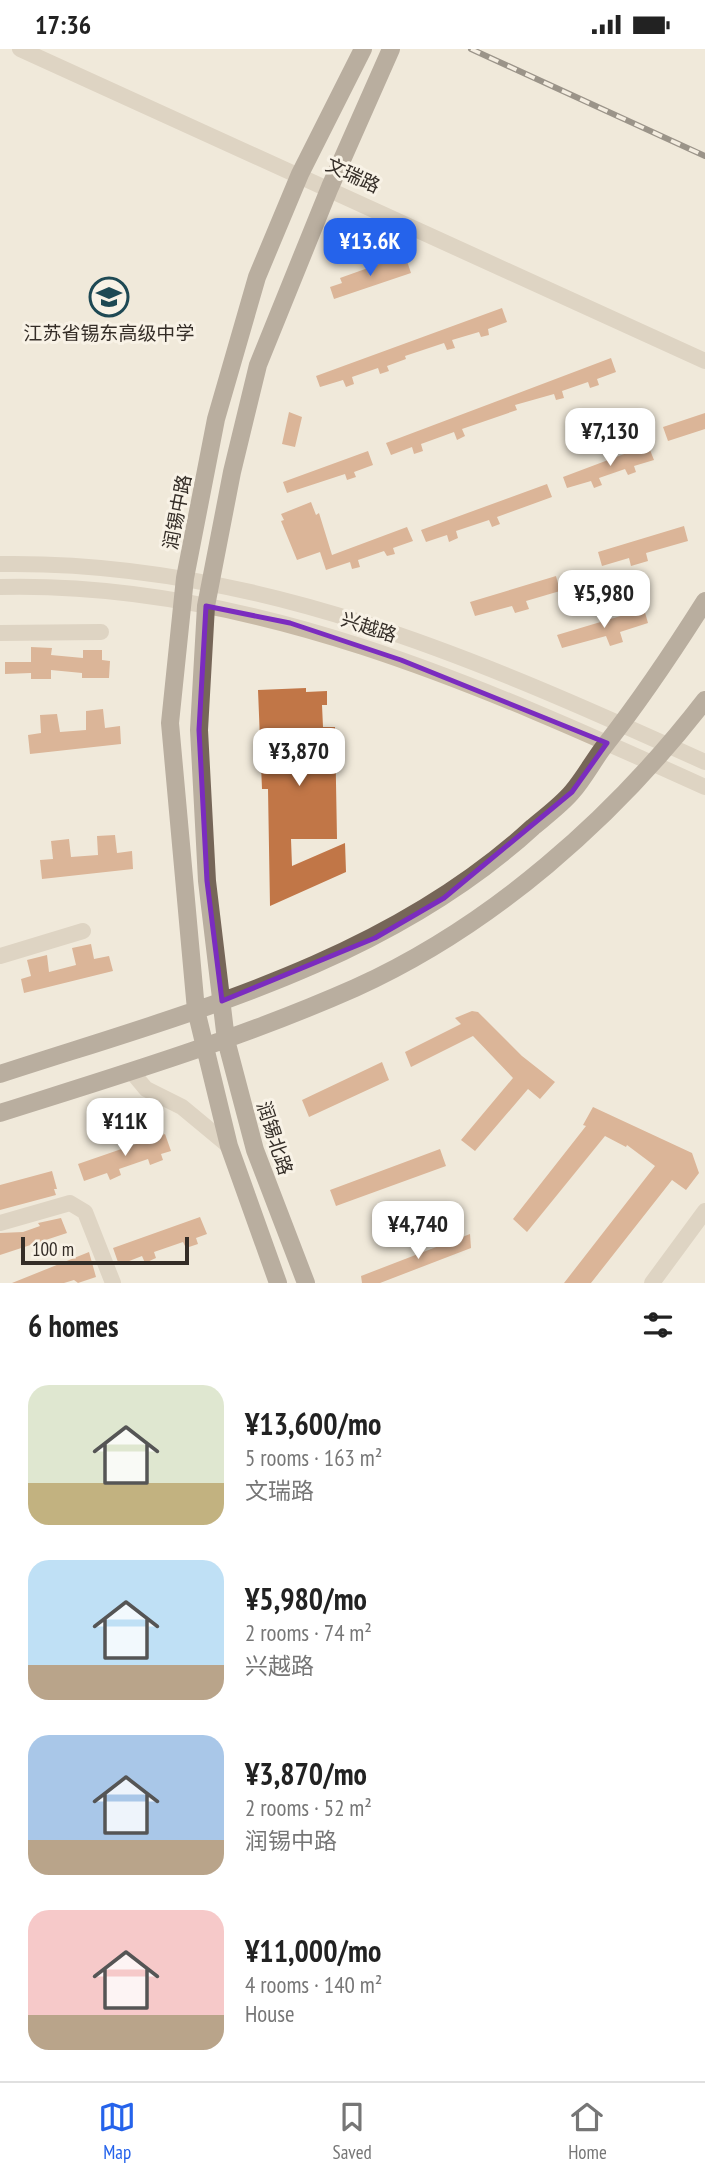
<!DOCTYPE html>
<meta charset="utf-8">
<style>
body{margin:0;font-family:"PT Sans Narrow","Noto Sans SC",sans-serif;background:#f6f6f6;color:#222;height:100vh;display:flex;flex-direction:column;font-size:26px;white-space:nowrap}
*{box-sizing:border-box;margin:0}
p{font-size:23px;color:#767676}
.icon{flex:none;width:38px;height:38px;fill:none;stroke:currentColor;stroke-width:2;stroke-linecap:round;stroke-linejoin:round}
.map{position:relative;height:1234px;overflow:hidden}
.drawer{display:flex;flex-direction:column;background:#fff;flex:1}
.drawer>*{flex:none}
.scale{position:absolute;left:21px;bottom:18px;width:168px;box-sizing:border-box;padding-left:7px;border:4px solid #342d27;border-top:0;font-size:19px;line-height:24px;white-space:nowrap;color:#342d27;-webkit-text-stroke:5px #f8f2e6;paint-order:stroke}
.price{position:absolute;translate:-50% -60px;padding:0 16px;border-radius:14px;background:#fff;color:#222;font-size:23px;line-height:46px;filter:drop-shadow(0 2px 4px #0008)}
.price::after{content:'';position:absolute;left:50%;top:42px;width:21px;height:16px;margin-left:-10px;background:inherit;clip-path:polygon(0 0,100% 0,50% 100%)}
.price.active{background:#2563eb;color:#fff}
ul{padding:0;list-style:none}
li{display:flex;align-items:center;gap:21px;height:175px;padding:0 28px}
li span{display:grid;place-items:center;flex:none;width:196px;height:140px;border-radius:21px;color:#555}
li>.icon{margin-inline-start:auto}
span .icon{width:84px;height:84px;fill:#fffc;stroke-width:1}
li b{font-size:30px}
h2{display:flex;justify-content:space-between;align-items:center;height:84px;padding:0 28px;font-size:30px}
.status{display:flex;justify-content:space-between;align-items:center;height:49px;padding:0 35px;background:#fff;direction:ltr}
.status svg{height:19px;fill:currentColor}
.menu{display:flex;justify-content:space-around;align-items:center;height:98px;border-top:2px solid #e0e0e0;background:#fff;font-size:19px;color:#767676}
.menu a{display:grid;justify-items:center;gap:4px}
.menu .active{color:#2563eb}
.map>svg:first-child{display:block}
</style>
<div class="status"><b>17:36</b><svg viewBox="0 0 49 12"><path d="M0 12V9h3v3zM5 12V6h3v6zM10 12V3h3v9zM15 12V0h3v12zM26 1h20v11H26zM47 4h2v5h-2z"/></svg></div>
<div class="map">
<svg width="705" height="1234" viewBox="0 0 705 1234">
<rect width="100%" height="100%" fill="#f0e9da"/>
<path fill="#c17647" d="M396,209L398,215L407,212L411,224L334,250L330,238L342,234L340,229Z
M502,259L507,273L488,280L489,286L481,288L479,283L452,291L455,299L447,301L444,294L405,307L406,310L387,317L389,322L380,325L378,319L352,328L354,335L346,338L343,331L320,338L316,327Z
M611,309L616,323L597,330L599,336L590,339L588,333L562,342L564,349L556,351L554,345L515,356L517,361L462,380L465,387L457,391L454,383L421,395L423,402L414,405L412,398L391,406L386,394Z
M289,363L302,368L295,398L282,395Z
M705,364V380L668,392L663,378Z
M648,396L654,411L634,417L636,423L628,426L625,420L599,429L602,436L594,439L591,432L567,439L563,428Z
M368,402L373,416L354,423L356,428L347,431L345,425L287,444L283,433Z
M547,435L552,448L497,468L500,475L492,478L489,471L456,482L458,489L449,493L447,486L426,493L421,481Z
M311,453L316,466L319,464L332,506L407,478L413,492L393,499L395,505L387,507L384,502L358,511L360,518L352,520L350,513L326,521L320,503L297,511L281,472L284,471L281,465Z
M684,477L688,492L646,504L648,512L631,517L629,509L602,517L598,503Z
M556,527L560,542L526,552L529,560L515,564L512,557L475,567L470,553Z
M644,560L648,574L620,583L623,593L610,597L606,587L562,599L557,586Z
M31,598L52,599L51,606L83,609V601H102V611L110,612L109,629H82V624L51,621V630H31V624L5,625V613H31Z
M306,639V643L327,642V656H322L323,678H335L337,790H291L292,817L345,794L346,823L270,857L268,740H262L258,641Z
M103,660L105,679L120,677L121,695L30,705L28,686L41,684L40,666L57,665L60,683L86,681V662Z
M115,786L117,804L132,802L133,820L42,830L40,811L53,810L51,792L69,790L71,808L98,806L97,787Z
M91,895L94,910L109,907L113,922L24,944L21,930L31,927L27,911L47,906L49,923L76,916L72,899Z
M472,962L478,963L522,1007L555,1033L540,1050L528,1040L475,1102L461,1091L513,1029L473,987L411,1018L405,1003L461,975L455,969Z
M382,1013L389,1031L309,1068L302,1051Z
M593,1058L692,1104L699,1124L686,1141L672,1131L591,1234H564L655,1117L627,1096L626,1098L605,1087L527,1183L513,1170L586,1077L583,1076Z
M165,1085L171,1102L161,1105L163,1111L150,1116L148,1110L119,1120L121,1126L110,1131L107,1124L84,1132L78,1115Z
M440,1100L446,1117L336,1157L330,1141Z
M52,1122L57,1140H54L56,1146L0,1161V1136Z
M200,1168L207,1185L196,1189L198,1195L186,1199L183,1193L154,1203L156,1209L145,1214L142,1207L119,1216L113,1199Z
M61,1169L67,1184L0,1206V1184L23,1183L40,1177L38,1174Z
M470,1185L471,1199L380,1234H362L361,1227Z
M89,1203L96,1228L78,1234L74,1231L64,1234H12Z"/>
<g fill="none" stroke-linecap="round" stroke-linejoin="round">
<path stroke="#c8baa6" stroke-width="16" d="M20,0L705,312
M0,515C254,511 478,610 705,713
M0,538C250,532 482,637 705,738
M0,584L101,583
M0,907L83,882
M131,1022L146,1040L182,1058L229,1097
M0,1174L70,1154L85,1163L113,1234
M652,1234L705,1162"/>
<path stroke="#766658" stroke-width="18" d="M0,1025C187,964 385,914 533,778C546,767 561,756 572,743C585,728 594,710 606,695C642,649 674,601 705,552
M0,1064C120,1026 240,990 355,939C492,877 614,769 705,651
M278,1234L229,1097L196,961L170,674L185,529L216,370L257,228L300,125L363,0
M306,1234L255,1101L226,991L207,832L199,681L206,557L232,423L258,316L330,138L391,0"/>
<defs>
<path id="rail" d="M471,0L705,107"/>
</defs>
<use href="#rail" stroke="#342d27" stroke-width="6"/>
<use href="#rail" stroke="#f8f2e6" stroke-width="3.5" stroke-dasharray="10" stroke-linecap="butt"/>
</g>
<path d="M0 0H705V1234H0ZM206,557L290,574L401,611L607,694L572,743L444,849L375,889L222,952L207,832L199,681Z" fill="#f0e9da" fill-opacity=".55" fill-rule="evenodd"/>
<path fill="none" stroke="#7b2cbf" stroke-width="5" stroke-linejoin="round" d="M206,557L290,574L401,611L607,694L572,743L444,849L375,889L222,952L207,832L199,681Z"/>
<defs>
<symbol id="school-ring" viewBox="-11 -11 22 22"><circle r="9.5" fill="#f8f2e6" stroke="#1e4954" stroke-width="1.5"/><path d="M0-5L7-2L0 1L-7-2ZM-4 1L0 2.5L4 1V4Q0 6-4 4Z" fill="#1e4954"/></symbol>
</defs>
<g fill-rule="evenodd">
<use href="#school-ring" x="87" y="226" width="44" height="44"/>
</g>
<g text-anchor="middle" stroke-width="6" stroke-linejoin="round" paint-order="stroke">
<g font-size="19" fill="#342d27" stroke="#f8f2e6">
<text transform="translate(353 126) rotate(25)" y="7">文瑞路</text>
<text transform="translate(177 463) rotate(-79)" y="7">润锡中路</text>
<text transform="translate(369 578) rotate(18)" y="7">兴越路</text>
<text transform="translate(275 1089) rotate(72)" y="7">润锡北路</text>
</g>
<g font-size="19" fill="#342d27" stroke="#f8f2e6">
<text x="109" y="291">江苏省锡东高级中学</text>
</g>
</g>
</svg>
<div class="scale">100 m</div>
<b class="price active" style="left:370px;top:229px">¥13.6K</b>
<b class="price" style="left:610px;top:419px">¥7,130</b>
<b class="price" style="left:604px;top:581px">¥5,980</b>
<b class="price" style="left:299px;top:739px">¥3,870</b>
<b class="price" style="left:125px;top:1109px">¥11K</b>
<b class="price" style="left:418px;top:1212px">¥4,740</b>
</div>
<section class="drawer">
<h2>6 homes<svg class="icon" aria-label="filters" viewBox="0 0 24 24"><path d="M4 7h16M4 17h16"/><circle cx="9" cy="7" r="2"/><circle cx="15" cy="17" r="2"/></svg></h2>
<ul>
<li><span style="background:linear-gradient(#dfe7d0 70%,#c2b280 0)"><svg class="icon" aria-label="home" viewBox="0 0 24 24"><path d="M3 11l9-7 9 7M6 9v11h12V9"/></svg></span><div><b>¥13,600/mo</b><p>5 rooms · 163 m²</p><p>文瑞路</p></div></li>
<li><span style="background:linear-gradient(#bfe0f5 75%,#b9a48a 0)"><svg class="icon" aria-label="home" viewBox="0 0 24 24"><path d="M3 11l9-7 9 7M6 9v11h12V9"/></svg></span><div><b>¥5,980/mo</b><p>2 rooms · 74 m²</p><p>兴越路</p></div></li>
<li><span style="background:linear-gradient(#a9c7e8 75%,#b9a48a 0)"><svg class="icon" aria-label="home" viewBox="0 0 24 24"><path d="M3 11l9-7 9 7M6 9v11h12V9"/></svg></span><div><b>¥3,870/mo</b><p>2 rooms · 52 m²</p><p>润锡中路</p></div></li>
<li><span style="background:linear-gradient(#f6c9c9 75%,#b9a48a 0)"><svg class="icon" aria-label="home" viewBox="0 0 24 24"><path d="M3 11l9-7 9 7M6 9v11h12V9"/></svg></span><div><b>¥11,000/mo</b><p>4 rooms · 140 m²</p><p>House</p></div></li>
</ul>
</section>
<nav class="menu">
<a class="active"><svg class="icon" aria-label="map" viewBox="0 0 24 24"><path d="M3 6l6-2 6 2 6-2v14l-6 2-6-2-6 2zM9 4v14M15 6v14"/></svg>Map</a>
<a><svg class="icon" aria-label="saved" viewBox="0 0 24 24"><path d="M7 4h10v16l-5-4-5 4z"/></svg>Saved</a>
<a><svg class="icon" aria-label="home" viewBox="0 0 24 24"><path d="M3 11l9-7 9 7M6 9v11h12V9"/></svg>Home</a>
</nav>
